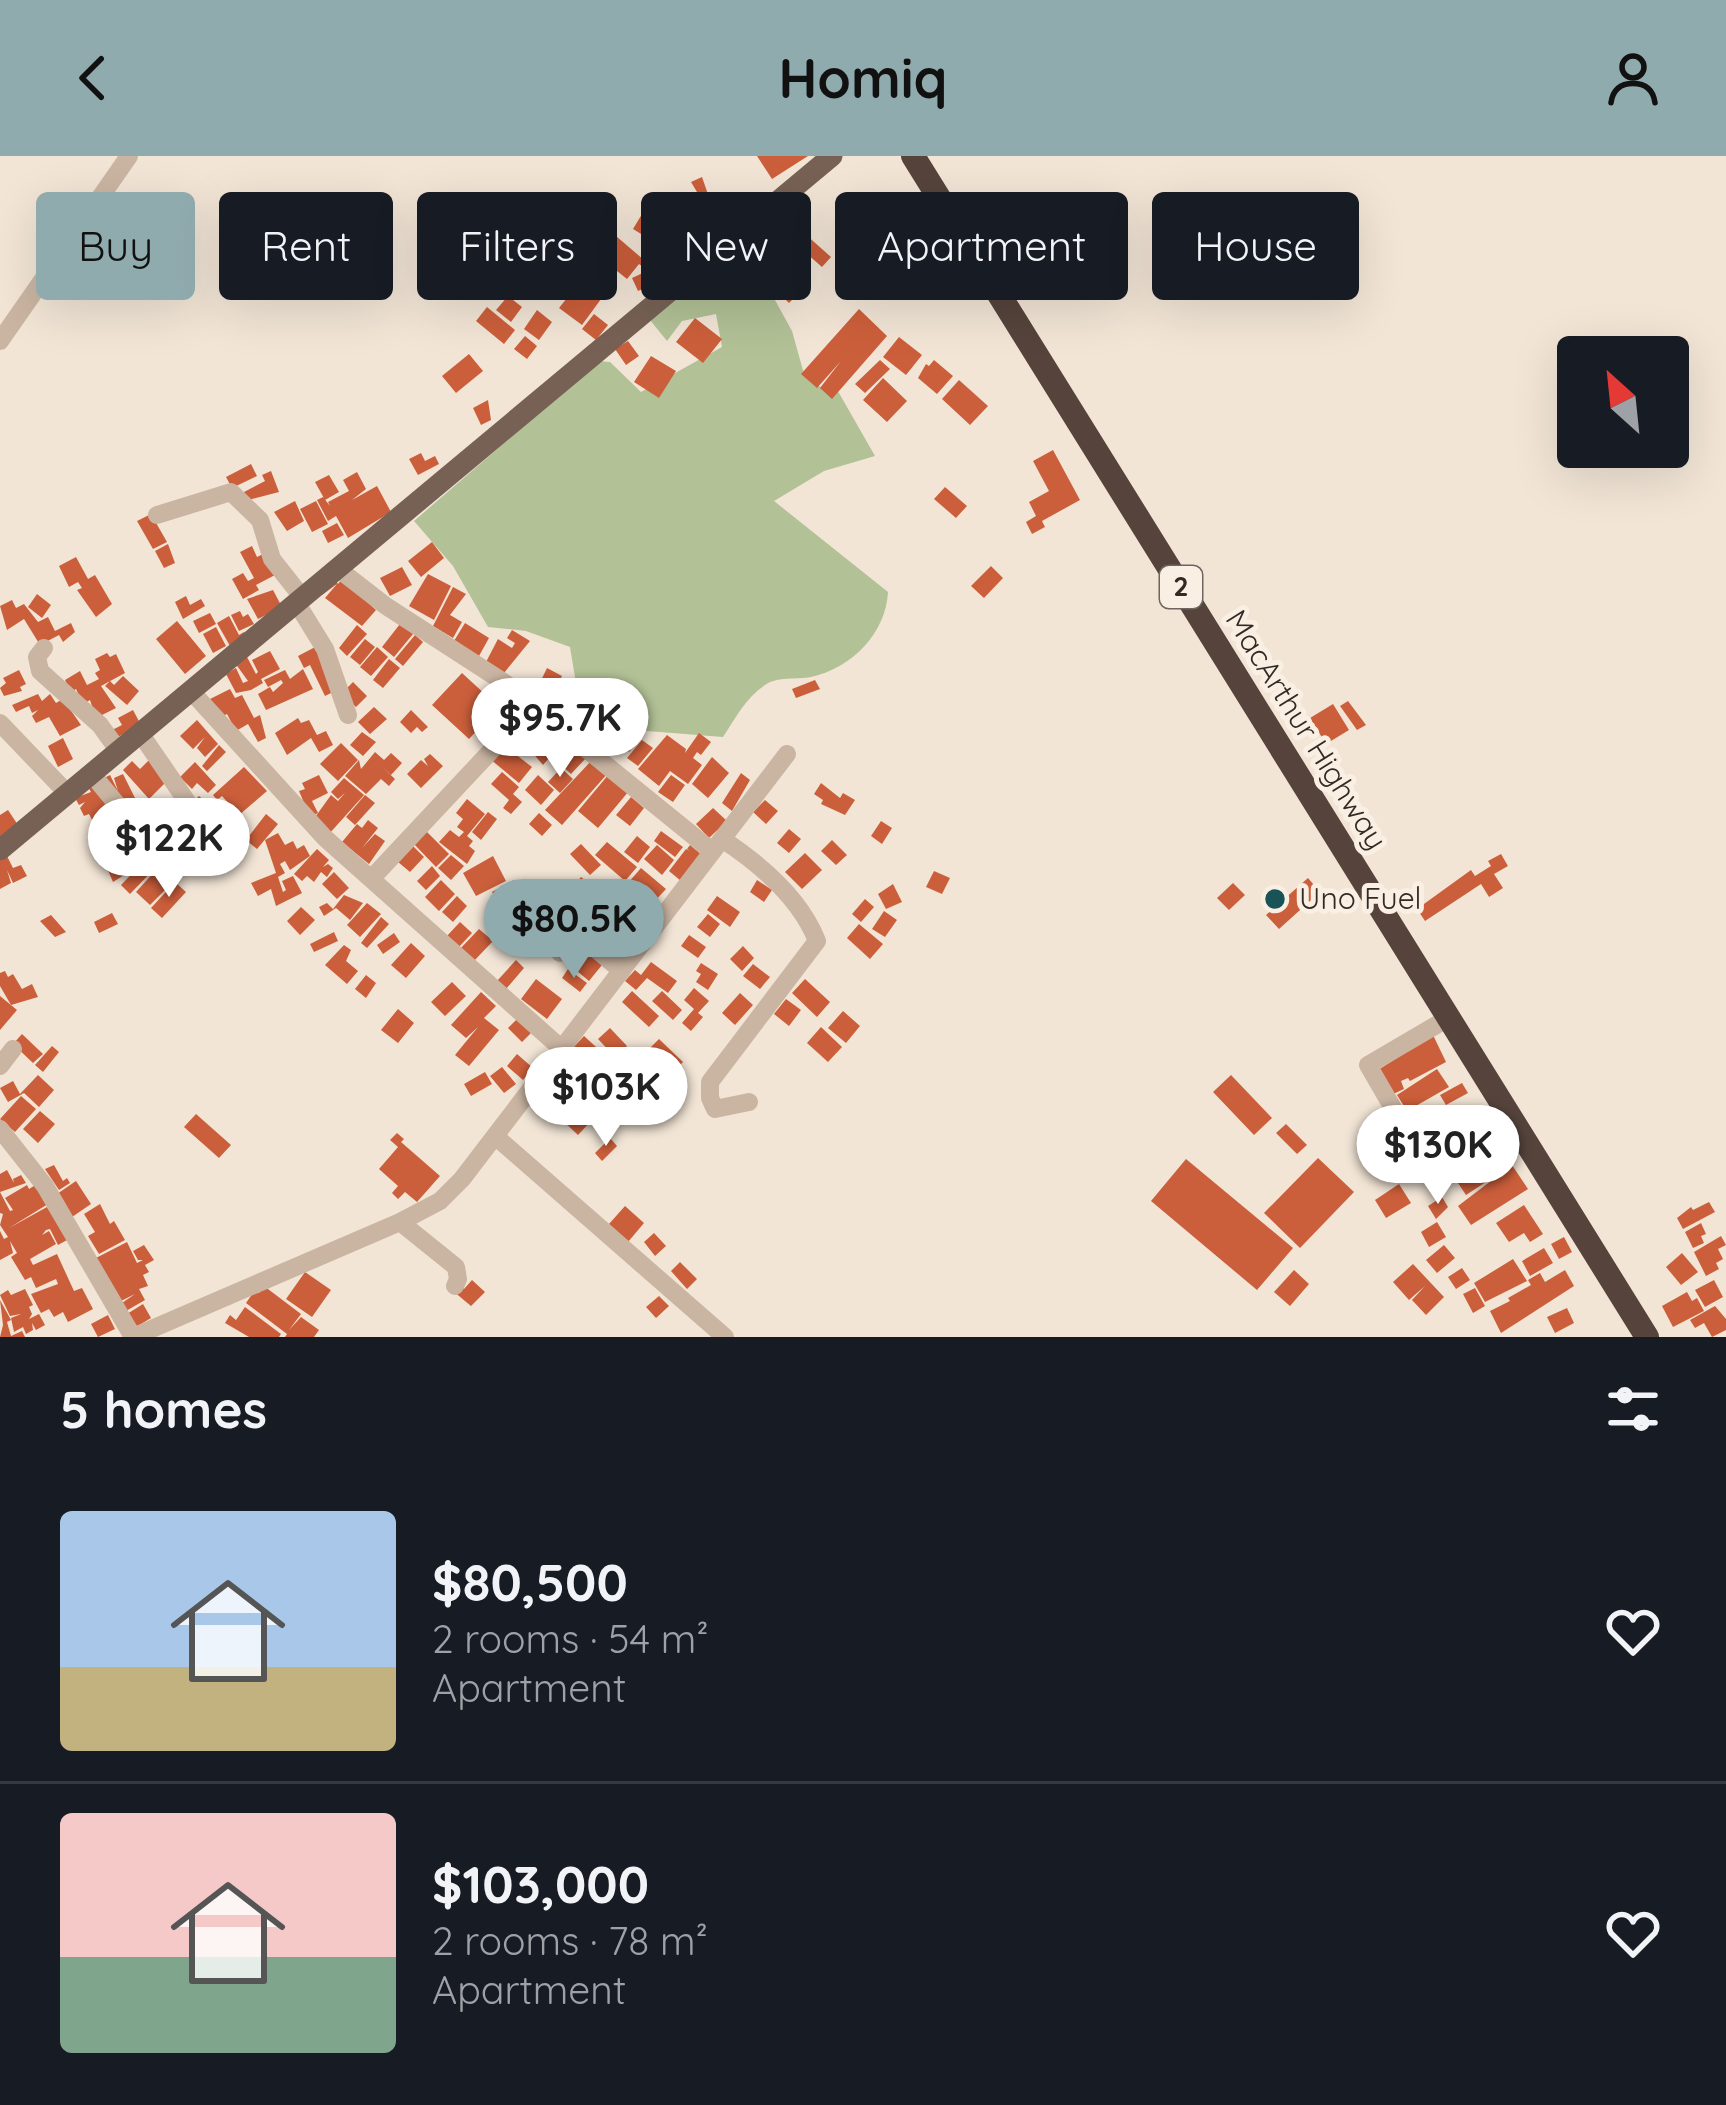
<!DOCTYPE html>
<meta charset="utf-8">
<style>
body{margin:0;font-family:Quicksand,sans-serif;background:#242831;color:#f1f3f6;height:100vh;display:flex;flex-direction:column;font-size:45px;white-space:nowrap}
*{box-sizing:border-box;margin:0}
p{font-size:39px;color:#9ea1a6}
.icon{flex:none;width:66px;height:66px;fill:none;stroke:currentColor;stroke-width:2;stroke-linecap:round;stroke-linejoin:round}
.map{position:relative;height:1181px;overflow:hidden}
.sheet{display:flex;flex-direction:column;background:#171b24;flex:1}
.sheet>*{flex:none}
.banner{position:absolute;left:36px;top:36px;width:1656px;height:108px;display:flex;gap:24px}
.needle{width:78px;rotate:333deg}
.buttons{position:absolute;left:1557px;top:180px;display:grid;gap:24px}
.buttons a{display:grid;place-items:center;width:132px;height:132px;border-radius:12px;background:#171b24;box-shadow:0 12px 48px #0002;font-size:60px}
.price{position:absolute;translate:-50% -102px;padding:0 27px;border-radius:42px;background:#fff;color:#222;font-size:39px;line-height:78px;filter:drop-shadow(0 3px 6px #0008)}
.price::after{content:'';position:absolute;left:50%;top:72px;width:36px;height:27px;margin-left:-18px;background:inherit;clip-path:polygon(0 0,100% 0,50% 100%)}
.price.selected{background:#90abae;color:#111}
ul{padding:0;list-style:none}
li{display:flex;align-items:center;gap:36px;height:300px;padding:0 60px}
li+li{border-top:3px solid #363941}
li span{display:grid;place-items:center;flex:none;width:336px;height:240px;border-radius:12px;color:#555}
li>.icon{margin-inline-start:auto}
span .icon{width:144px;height:144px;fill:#fffc;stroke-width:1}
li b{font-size:51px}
h2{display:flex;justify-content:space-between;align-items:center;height:144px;padding:0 60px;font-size:51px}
.tag{padding:0 42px;border-radius:12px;background:#171b24;box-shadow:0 12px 48px #0002;font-size:42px;line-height:108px}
.tag.selected{background:#90abae;color:#111}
header{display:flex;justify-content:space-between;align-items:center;height:156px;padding:0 60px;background:#90abae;color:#111;font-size:54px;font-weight:700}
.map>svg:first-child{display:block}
</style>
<header><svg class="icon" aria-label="back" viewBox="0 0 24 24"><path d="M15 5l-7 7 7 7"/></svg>Homiq<svg class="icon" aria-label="person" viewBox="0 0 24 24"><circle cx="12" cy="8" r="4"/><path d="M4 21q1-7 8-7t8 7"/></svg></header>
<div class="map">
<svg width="1726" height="1181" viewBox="0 0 1726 1181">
<rect width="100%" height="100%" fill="#f2e5d6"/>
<path fill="#b2c196" d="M724,106L764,124L792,175L804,218L823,233L835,230L875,300L824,315L774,345L888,436C886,477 852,512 811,521C797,524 777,520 765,529C746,541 735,563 723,581L647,575L620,554L577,533L570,491L526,475L488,471L453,410L414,365L599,205L610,206L641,236L722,191L716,158L682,165L667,185L650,164Z"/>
<path fill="#cc5f3b" d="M757,0H808L772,23Z
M702,21L710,44L696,57L688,41L697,36L691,26Z
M645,53L684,78L672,97L633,73Z
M776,62L798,83L804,77L831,101L822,111L798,90L781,107L756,83Z
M616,80L644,104L648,98L655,103L647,114L639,108L627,123L607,107L612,100L605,94Z
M557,101L579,118L562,138L540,121Z
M524,102L531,107L525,114L532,118L523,132L504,119L513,106L519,109Z
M603,111L611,116L598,134L604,139L582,169L559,152L591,112L598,118Z
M647,115L653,128L638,135L632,122Z
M797,122L805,131L789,147L783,141L789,136L786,133Z
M508,140L522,151L511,166L496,154Z
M487,151L515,174L504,188L476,165Z
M859,153L887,180L832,243L820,232L841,205L817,232L801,218Z
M537,154L552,166L539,184L524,173Z
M594,158L608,169L596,184L582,173Z
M695,162L722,183L703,207L676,186Z
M525,180L537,190L527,203L514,193Z
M899,181L922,199L906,219L883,201Z
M628,185L639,200L626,209L615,193Z
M469,198L483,215L456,237L442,220Z
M651,200L676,215L659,242L634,226Z
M880,204L890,213L865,237L855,228Z
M934,204L953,220L937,238L918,222L926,208L929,210Z
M883,222L907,245L887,266L863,244Z
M959,224L988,250L970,269L942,243Z
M488,244L491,264L481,269L473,252Z
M1053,294L1080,344L1042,365L1045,371L1032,378L1026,366L1036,360L1029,346L1049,335L1033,305Z
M421,297L425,305L435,300L439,308L418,319L409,303Z
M251,308L257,320L232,332L226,321Z
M271,315L279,336L248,344L244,336L265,325L262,319Z
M357,316L366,333L352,344L377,330L391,356L348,382L336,360L328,365L317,344L323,341L330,350L328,346L349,335L343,324Z
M329,319L339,336L325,344L315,326Z
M945,331L967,350L956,362L934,343Z
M295,345L304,365L287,375L274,356Z
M316,345L328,368L312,376L300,353Z
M151,358L167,386L153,393L137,365Z
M337,367L344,379L328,387L322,375Z
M432,386L444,402L421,421L408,405Z
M168,388L175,407L164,412L155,395Z
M252,390L257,401L263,398L275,419L256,429L259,434L243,443L232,423L243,417L248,425L254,422L240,396Z
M76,401L88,423L95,419L112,448L96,461L77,434L82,432L78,426L69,431L59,410Z
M991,410L1003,422L984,442L971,430Z
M402,411L412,429L390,440L380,422Z
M428,418L451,430L434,464L409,450Z
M334,422L338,428L342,423L376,454L362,470L325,442L337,428L322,439L319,432Z
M453,431L466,438L450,459L462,466L453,482L433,470Z
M273,434L282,451L258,463L247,443Z
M37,438L51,449L42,462L28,451Z
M186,440L190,449L201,443L205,450L183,463L175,446Z
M12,444L16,452L24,448L38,466L48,461L55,475L71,467L75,476L63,486L59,479L40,489L24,463L7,474L0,450Z
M240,455L243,461L248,458L254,468L239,475L231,459Z
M210,457L216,468L199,477L193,465Z
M229,460L239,479L244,476L246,481L230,490L217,467Z
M177,465L206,500L185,518L156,483Z
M465,467L489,482L479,500L454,485Z
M400,468L413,478L394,501L382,491Z
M357,469L367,478L347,500L339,492Z
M216,471L226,490L213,497L203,478Z
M512,474L530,485L504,517L486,506L498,483L512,492L515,487L507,482Z
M415,479L423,486L403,510L395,503Z
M365,483L375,491L360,509L350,501Z
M319,489L333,536L325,540L310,509L304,512L298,500Z
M377,491L388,501L371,520L360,511Z
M270,495L280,513L261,523L263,527L251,534L236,537L226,518L236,512L243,527L248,525L235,507L247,501L256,518L258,516L252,504Z
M107,497L110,501L116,498L125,517L101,530L116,552L96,562L90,544L83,548L76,533L71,536L65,524L80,515L87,529L99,523L95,517L100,514L95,503Z
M389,503L400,512L383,532L373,524Z
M547,512L562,520L548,546L534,539Z
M303,513L313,533L266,554L258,538L270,531L273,536L283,527L281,524L268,531L264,524L285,514L290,523Z
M19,514L26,528L20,531L22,535L4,540L0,532L6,527L3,522Z
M462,517L499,551L469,583L432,549Z
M123,520L139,535L127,549L105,530L110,525L114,529Z
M815,524L820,533L796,542L792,533Z
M353,526L367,540L356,551L342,537Z
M230,533L235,542L242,539L254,562L260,559L266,582L258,586L248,568L236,575L227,558L219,562L210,543Z
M567,535L598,554L593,562L586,558L581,565L557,550Z
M38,538L42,545L50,538L56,547L63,543L81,569L60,580L49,561L36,567L32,560L38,554L32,557L29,550L16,556L12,549Z
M1348,545L1366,569L1357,574L1340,550Z
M1333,548L1349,574L1326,588L1310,562Z
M374,551L387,563L370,578L358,566Z
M133,554L141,569L114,583L110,575L122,569L118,562Z
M411,554L428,571L422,576L417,571L411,577L400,566Z
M618,558L625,572L610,580L605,571Z
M298,562L301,567L309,564L317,579L326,575L333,589L319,596L311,582L287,599L275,577Z
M197,564L218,588L205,601L197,592L205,581L193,593L180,580Z
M537,572L556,594L543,609L524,587Z
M626,573L639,585L629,596L616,583Z
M362,576L376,586L363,600L350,589Z
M699,577L711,586L701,599L697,596L693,602L702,609L688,628L670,615L659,630L638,613L667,579L686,593L685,597Z
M63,582L73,603L58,611L48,590Z
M642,584L653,592L638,610L627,602Z
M341,587L358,604L338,625L320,608Z
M502,588L532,611L519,627L490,603Z
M219,589L226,596L207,615L202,610Z
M573,590L586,602L571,618L558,606Z
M375,596L384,604L391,597L402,607L391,619L379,608L395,623L389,630L381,623L366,638L345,620L359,604L361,613Z
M430,598L443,610L421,632L407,618L421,604L428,610L424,603Z
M712,601L729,617L708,642L692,628Z
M150,603L169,623L149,643L123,614L132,605L140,613Z
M593,603L608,617L562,669L545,654Z
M195,606L216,629L208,637L197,627L192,633L180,621Z
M244,611L267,635L239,659L222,640L217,644L213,639Z
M561,612L573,623L560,637L548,626Z
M502,616L519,631L513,638L522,646L511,658L503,652L509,644L491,628Z
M741,617L750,624L732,655L722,647Z
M123,618L140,652L125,659L100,624L110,619L118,635L114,622Z
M609,618L629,635L598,672L578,655Z
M319,619L328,637L312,645L318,657L310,661L299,635L305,633L302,627Z
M538,619L554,634L541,649L525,634Z
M671,619L685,629L673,646L658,636Z
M344,622L364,639L329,678L313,664L331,639L338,645L345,637L338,643L331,636Z
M95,627L122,670L114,674L118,681L108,686L105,679L101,681L89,658L84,660L80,652L85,646L79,649L75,642L91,636L88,631Z
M821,627L840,642L843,637L855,644L845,659L821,648L823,644L814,638Z
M365,639L375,647L355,669L346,661Z
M199,640L226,664L220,670L212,663L202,672L185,653Z
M631,641L644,652L630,670L616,659Z
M467,643L485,658L467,680L473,685L469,690L475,695L467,708L439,686L450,674L459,681L464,676L457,671L463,663L456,657Z
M765,644L778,655L766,668L753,656Z
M713,652L727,665L709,682L696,668Z
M8,654L18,669L0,681V659Z
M488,656L497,663L481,684L472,676Z
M539,657L552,669L542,680L529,668Z
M266,658L278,668L257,693L246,684Z
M368,664L378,672L362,692L375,678L385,685L369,708L342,686L357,668L362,672Z
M881,665L892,672L882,688L871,680Z
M789,673L801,683L789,697L777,687Z
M426,675L449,698L436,711L413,687Z
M661,675L683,691L675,701L654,685Z
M278,677L285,689L293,685L297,693L304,689L310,700L290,714L285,705L280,708L285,717L278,721L283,736L286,734L282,725L293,720L302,737L276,750L271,733L258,740L251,727L276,717L265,684Z
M637,680L650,691L638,707L624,696Z
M832,684L847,699L836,709L821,695Z
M607,686L637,711L625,725L595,699Z
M581,688L601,709L590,719L570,698Z
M657,689L674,704L662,719L644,703Z
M690,689L702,699L681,725L669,715L686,693L690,695L687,693Z
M413,690L424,701L410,716L398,706Z
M317,693L329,704L323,711L328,708L333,712L327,721L321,716L314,726L307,720L302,725L294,718Z
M5,696L13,712L21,709L27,720L13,727L7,714L11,727L0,733V699Z
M805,697L822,714L802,733L785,716Z
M1501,698L1508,710L1494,718L1503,732L1489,741L1481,728L1425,765L1417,753L1471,714L1475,720L1491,710L1488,705Z
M451,699L464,710L451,724L438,712Z
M149,700L158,709L130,738L121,729Z
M493,700L506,725L476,740L463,717Z
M133,703L137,711L113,726L107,712Z
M432,710L440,720L426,734L417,725Z
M641,712L666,733L652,748L628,727Z
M157,713L172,727L150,749L136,736Z
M934,715L950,722L942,738L926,731Z
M334,716L349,732L337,743L322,728Z
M581,721L596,733L586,745L571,733Z
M1308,722L1320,736L1279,773L1266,759Z
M441,724L455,738L439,755L425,741Z
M514,724L521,737L499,748L492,736Z
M757,724L772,734L764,746L750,736Z
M175,726L186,736L162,762L151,752Z
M625,726L634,735L619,750L610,741Z
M1233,727L1245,739L1229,754L1217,742Z
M893,728L902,746L886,753L878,738Z
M344,739L363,747L350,764L336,752L324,760L319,751L327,747L333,753Z
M457,740L467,750L453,766L442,756Z
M717,740L740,756L730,771L707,754Z
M865,743L874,751L861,766L852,758Z
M367,747L381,758L360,781L347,769Z
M301,751L315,764L300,779L287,765Z
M560,752L569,771L556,777L547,759Z
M604,755L627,773L612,793L595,779L601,772L595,767Z
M884,755L897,764L885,781L872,773Z
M112,757L118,768L99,777L94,766Z
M708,758L720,768L710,781L697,771Z
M51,759L66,776L55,781L40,765Z
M381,761L389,768L367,792L361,787Z
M460,766L472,777L458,792L446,781Z
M547,768L558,789L543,797L532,776Z
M859,768L883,788L870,803L847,782Z
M479,773L493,785L473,806L459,794Z
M334,776L338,785L314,796L310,788Z
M394,777L400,786L383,798L377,789Z
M689,779L706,791L698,802L681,790Z
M411,787L425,800L406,822L391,809Z
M344,789L351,794L346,805L358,815L347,828L325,809Z
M588,790L606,804L589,825L571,810Z
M743,790L754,802L742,815L730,803Z
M516,804L524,812L506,833L497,825Z
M651,806L677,825L668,837L647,822L636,834L625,825L635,814L641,819Z
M701,807L718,818L708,834L696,826L701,818L696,815Z
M753,808L770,821L760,833L743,820Z
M568,813L587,827L580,836L562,822Z
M5,815L8,821L13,818L22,833L32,828L38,841L11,849L0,830V817Z
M366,819L376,827L366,842L355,833Z
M536,823L562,843L547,863L521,843Z
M805,823L830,846L817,861L792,837Z
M452,826L466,840L445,860L431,846Z
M694,832L709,845L698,857L703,861L691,875L682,867L694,853L684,844Z
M632,835L659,860L649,871L622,846Z
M662,835L682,854L673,864L652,845Z
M481,836L496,850L484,862L499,874L469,910L455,899L478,871L466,882L451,869Z
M740,837L753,849L735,869L722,857Z
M0,840L17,854L0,874Z
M786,843L801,854L789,870L774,858Z
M398,853L414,867L398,887L381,874Z
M843,855L860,870L846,887L828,872Z
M517,863L531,877L522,886L508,872Z
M821,871L842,891L828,906L807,887Z
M610,872L627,890L615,901L598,883Z
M22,878L43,898L33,907L13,888Z
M1433,879L1446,906L1410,925L1408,922L1401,925L1404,933L1391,939L1378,914Z
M584,880L628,920L614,935L571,894Z
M659,883L683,906L667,922L643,899Z
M52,890L59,896L43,916L35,909Z
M517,898L533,912L523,924L507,910Z
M641,903L663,923L652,935L630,915Z
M502,911L516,928L504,937L490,920Z
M577,911L595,929L580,946L561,927Z
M1437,913L1449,931L1407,955L1397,939Z
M485,916L492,928L471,940L464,928Z
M38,919L54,934L39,951L24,937L8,946L0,932L13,925L20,938Z
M1231,919L1272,962L1254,979L1213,936Z
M1462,927L1468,937L1446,949L1440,939Z
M560,931L594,962L578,979L544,947Z
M21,940L36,953L15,976L0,963Z
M1388,953L1394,963L1382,973L1403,960L1418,985L1399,997L1392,987L1385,991L1373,969L1367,967Z
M40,955L55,968L38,987L23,973Z
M196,958L231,989L219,1002L184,971Z
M1458,959L1471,979L1441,998L1428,979Z
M1286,968L1307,989L1297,998L1276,977Z
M397,977L404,983L401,986L440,1020L417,1046L405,1036L398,1043L392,1037L398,1030L379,1013L398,991L390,984Z
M610,982L617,990L602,1005L595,997Z
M1472,989L1480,1002L1448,1022L1440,1008Z
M1318,1002L1354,1036L1300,1092L1264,1057Z
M1186,1003L1293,1092L1257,1134L1151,1045Z
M54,1009L63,1025L67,1022L70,1027L59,1034L45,1013Z
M1512,1009L1528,1033L1471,1069L1458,1050Z
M1484,1010L1492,1022L1466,1039L1458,1027Z
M7,1014L14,1027L13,1023L21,1019L26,1027L0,1036L10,1055L13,1054L5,1042L27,1029L29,1033L37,1028L48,1048L9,1072L47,1051L67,1084L58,1089L50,1073L46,1074L42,1079L49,1075L56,1088L30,1103L33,1109L57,1098L74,1135L82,1132L93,1153L68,1166L63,1156L54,1161L49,1153L41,1157L31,1138L58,1128L56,1123L36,1132L31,1121L25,1124L11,1101L17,1097L10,1085L13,1097L0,1104V1075L4,1083L8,1081L0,1069L3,1058L0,1057V1018Z
M76,1025L91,1048L72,1061L57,1038Z
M1399,1028L1411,1047L1386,1062L1375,1044Z
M1442,1041L1448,1051L1436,1063L1428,1050Z
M1709,1046L1715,1056L1683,1073L1677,1062L1691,1051L1693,1054Z
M100,1048L110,1068L114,1065L125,1084L99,1098L88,1080L95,1076L84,1058Z
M1524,1049L1543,1078L1530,1086L1524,1077L1509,1086L1496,1067Z
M625,1050L644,1067L628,1086L609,1068Z
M1437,1066L1446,1081L1429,1091L1421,1076Z
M1701,1067L1706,1078L1701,1080L1704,1087L1693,1092L1685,1076Z
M654,1077L666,1090L655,1100L644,1086Z
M1721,1080L1726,1089L1718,1093L1723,1103L1716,1107L1719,1113L1706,1120L1694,1096Z
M1564,1081L1572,1096L1559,1103L1551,1088Z
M127,1086L137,1107L143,1104H138L133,1095L144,1089L154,1104L145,1109L149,1116L143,1119L148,1130L139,1133L145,1144L126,1155L122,1147L135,1138L119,1146L94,1103Z
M1444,1089L1455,1102L1437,1117L1426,1104Z
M1544,1092L1553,1107L1530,1120L1522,1105Z
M1682,1097L1698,1116L1681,1129L1666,1111Z
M1513,1103L1527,1125L1485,1146L1474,1127Z
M680,1106L697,1123L687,1133L671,1115Z
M1413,1108L1444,1141L1426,1159L1412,1144L1425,1130L1409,1144L1393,1126Z
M1462,1112L1470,1124L1456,1133L1448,1121Z
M1294,1114L1309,1128L1290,1150L1274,1136Z
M1565,1114L1574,1130L1501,1177L1490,1155L1510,1145L1508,1142L1531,1129L1528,1124L1540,1117L1545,1126Z
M305,1116L331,1134L312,1161L286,1143Z
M472,1124L485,1136L471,1150L453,1135L459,1128L464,1133Z
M1714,1124L1723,1141L1705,1151L1695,1134Z
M264,1130L301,1158L289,1174L301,1161L319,1174L314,1181H285L287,1178L246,1147L255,1134L259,1137Z
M1475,1132L1485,1150L1473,1157L1463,1138Z
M25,1133L33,1149L29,1151L32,1158L29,1163L39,1158L45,1169L36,1174L32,1167L33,1174L26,1178L23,1171L14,1176L11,1162L21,1158L10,1160L0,1139L8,1134L11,1139Z
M1687,1136L1692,1145L1697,1142L1704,1155L1673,1171L1662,1150Z
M659,1140L669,1150L656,1162L646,1151Z
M0,1144L11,1164L7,1166L11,1180L22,1175L25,1181H0L3,1169Z
M143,1148L151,1162L136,1171L127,1158Z
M1715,1150L1726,1163V1174L1712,1181L1704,1167L1695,1172L1690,1164Z
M245,1151L281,1178L279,1181H249L225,1167L230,1159L236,1164Z
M1567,1152L1574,1167L1555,1177L1547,1161Z
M108,1159L115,1173L98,1181L91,1168Z"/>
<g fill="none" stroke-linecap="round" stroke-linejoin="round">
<path stroke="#cab5a2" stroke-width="18" d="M0,185L129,0
M157,359L231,336L260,364L272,403L302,441
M337,412L386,450L505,527L712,695
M296,446L325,493L348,559
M44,492L37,501L40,515L100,569L118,594
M191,535L325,682L563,894
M0,567L68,638
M140,577L188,647
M91,617L164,705
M722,683C760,708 800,741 817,785L710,926V942L715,953L749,946
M371,723L533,550
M577,777L603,749L646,783
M560,797L577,777L622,815
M0,910L13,893
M1397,959L1368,909L1450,861
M0,973L45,1030L133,1181
M495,980L725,1181
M400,1066L456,1111L458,1123L455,1130
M133,1181L400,1066L440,1045L462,1023L787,598"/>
<path stroke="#776155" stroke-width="21" d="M0,694L832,0"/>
<path stroke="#56443c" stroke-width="24" d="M913,0L1647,1181"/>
</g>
<circle fill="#195357" stroke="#faefe3" stroke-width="4.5" cx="1275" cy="743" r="12"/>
<g text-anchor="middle" stroke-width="10" stroke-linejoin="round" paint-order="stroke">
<rect fill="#faefe3" stroke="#6f655e" stroke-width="3" x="1160" y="410" width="42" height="42" rx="9"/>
<g font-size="27" font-weight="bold" fill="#342a25">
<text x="1181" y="440">2</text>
</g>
<g font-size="30" fill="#342a25" stroke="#faefe3">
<text transform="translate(1306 574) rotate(58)" y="10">MacArthur Highway</text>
</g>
<g font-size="30" fill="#342a25" stroke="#faefe3" text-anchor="start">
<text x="1299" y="753">Uno Fuel</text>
</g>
</g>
</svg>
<div class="buttons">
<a><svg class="needle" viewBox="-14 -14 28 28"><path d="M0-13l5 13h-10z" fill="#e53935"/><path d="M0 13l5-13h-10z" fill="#9ea1a6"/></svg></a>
</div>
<b class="price" style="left:560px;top:624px">$95.7K</b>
<b class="price" style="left:169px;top:744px">$122K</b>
<b class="price selected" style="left:574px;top:825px">$80.5K</b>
<b class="price" style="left:606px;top:993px">$103K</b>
<b class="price" style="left:1438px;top:1051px">$130K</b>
<div class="banner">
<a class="tag selected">Buy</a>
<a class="tag">Rent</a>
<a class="tag">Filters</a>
<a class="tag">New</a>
<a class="tag">Apartment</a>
<a class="tag">House</a>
</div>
</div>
<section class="sheet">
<h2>5 homes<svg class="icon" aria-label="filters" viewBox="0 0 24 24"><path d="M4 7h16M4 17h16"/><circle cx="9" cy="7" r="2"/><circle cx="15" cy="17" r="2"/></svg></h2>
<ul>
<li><span style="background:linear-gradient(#a9c7e8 65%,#c2b280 0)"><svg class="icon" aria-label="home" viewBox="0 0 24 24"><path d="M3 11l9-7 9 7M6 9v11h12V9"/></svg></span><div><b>$80,500</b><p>2 rooms · 54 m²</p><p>Apartment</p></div><svg class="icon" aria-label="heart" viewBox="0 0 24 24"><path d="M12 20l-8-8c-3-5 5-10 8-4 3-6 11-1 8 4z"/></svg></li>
<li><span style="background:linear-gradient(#f6c9c9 60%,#7fa58c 0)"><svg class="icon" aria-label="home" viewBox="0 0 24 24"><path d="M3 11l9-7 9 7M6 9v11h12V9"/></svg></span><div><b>$103,000</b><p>2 rooms · 78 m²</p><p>Apartment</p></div><svg class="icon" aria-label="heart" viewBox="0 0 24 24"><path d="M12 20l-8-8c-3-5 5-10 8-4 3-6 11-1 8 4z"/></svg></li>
</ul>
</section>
